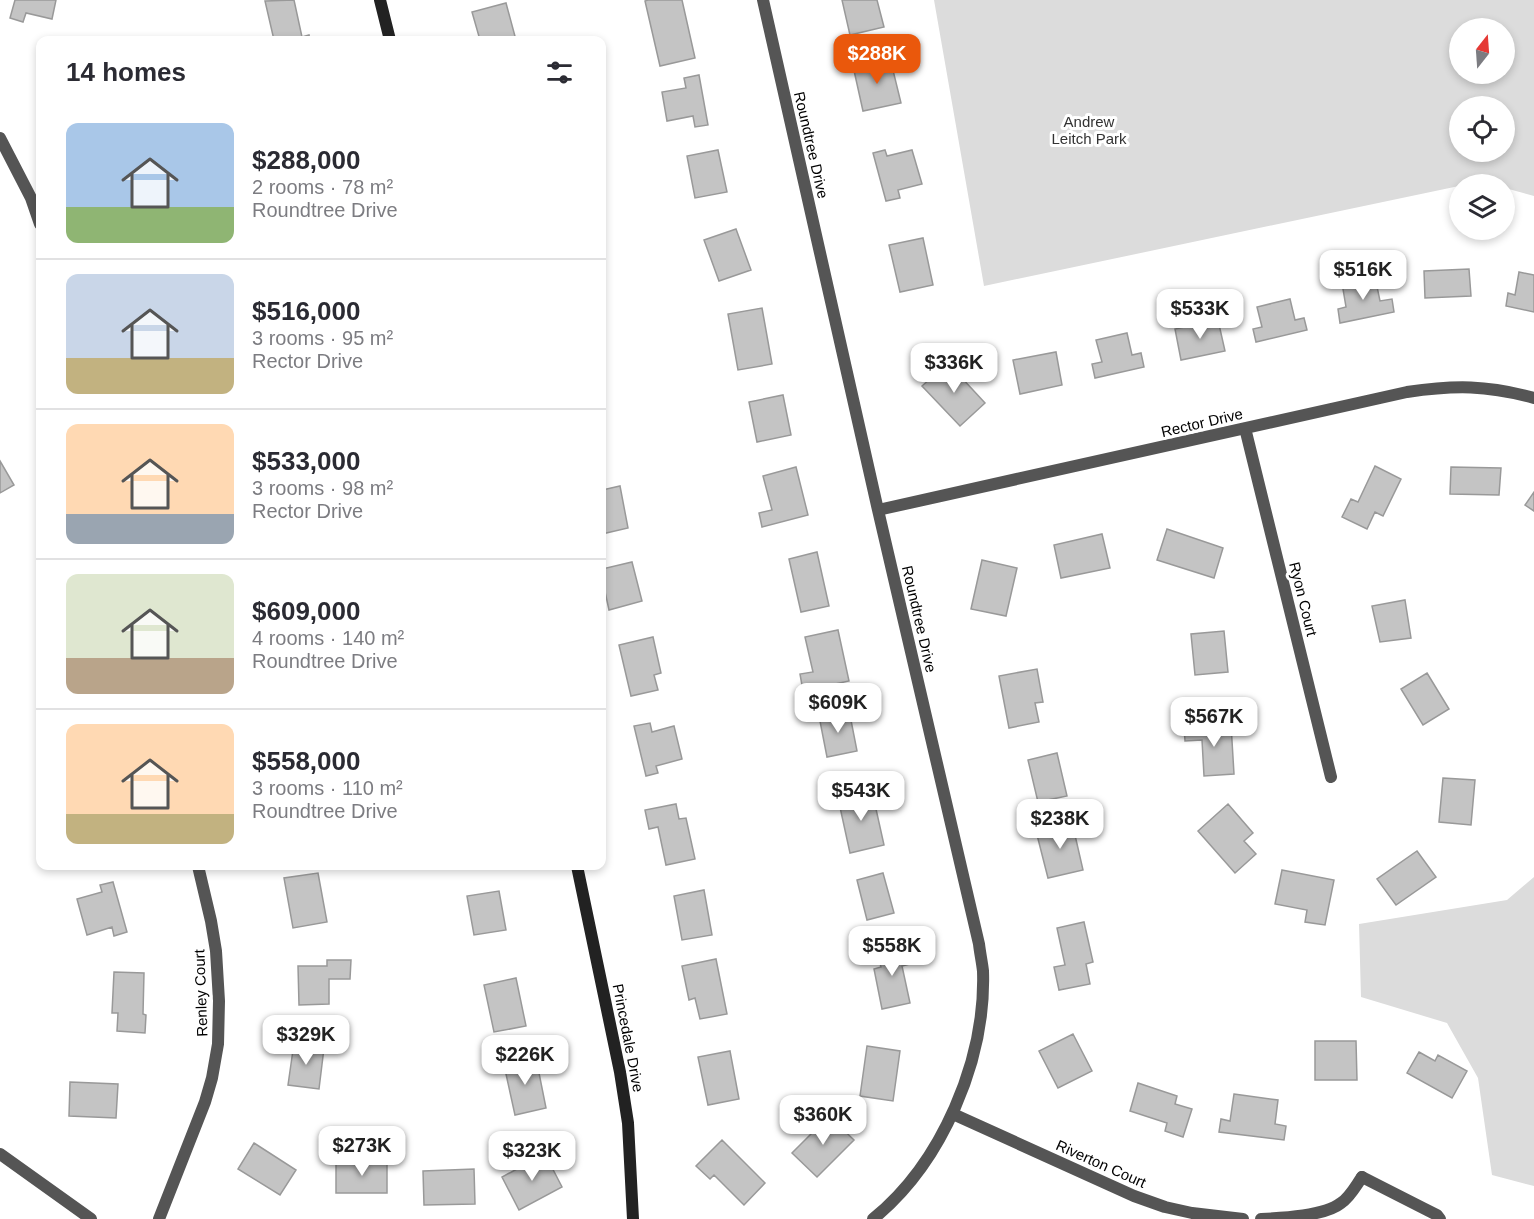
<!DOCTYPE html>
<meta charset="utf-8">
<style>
body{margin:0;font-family:Arial,sans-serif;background:#f2f2f3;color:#2b2b33;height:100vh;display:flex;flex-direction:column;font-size:22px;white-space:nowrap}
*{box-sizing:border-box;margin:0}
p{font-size:20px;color:#7c7c81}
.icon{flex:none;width:33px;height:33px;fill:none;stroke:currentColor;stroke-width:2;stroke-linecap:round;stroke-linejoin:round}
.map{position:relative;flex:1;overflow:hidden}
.sheet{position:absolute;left:36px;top:36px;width:570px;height:834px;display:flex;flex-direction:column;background:#fff;border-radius:12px;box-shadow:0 3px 9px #0003}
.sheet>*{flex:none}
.needle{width:39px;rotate:17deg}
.tools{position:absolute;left:1449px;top:18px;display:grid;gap:12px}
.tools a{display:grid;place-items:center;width:66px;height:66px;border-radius:50%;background:#fff;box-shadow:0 3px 9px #0003;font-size:30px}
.price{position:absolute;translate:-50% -51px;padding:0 14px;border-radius:12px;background:#fff;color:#222;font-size:20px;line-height:39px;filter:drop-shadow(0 2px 3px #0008)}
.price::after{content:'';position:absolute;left:50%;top:36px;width:18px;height:14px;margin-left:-9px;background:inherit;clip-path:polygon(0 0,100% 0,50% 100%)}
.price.selected{background:#ea580c;color:#fff}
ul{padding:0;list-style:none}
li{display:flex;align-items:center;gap:18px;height:150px;padding:0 30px}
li+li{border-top:2px solid #e1e1e2}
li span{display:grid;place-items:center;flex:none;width:168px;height:120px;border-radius:12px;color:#555}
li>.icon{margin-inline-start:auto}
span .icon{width:72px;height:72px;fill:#fffc;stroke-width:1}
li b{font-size:26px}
h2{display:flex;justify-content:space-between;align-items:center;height:72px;padding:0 30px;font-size:26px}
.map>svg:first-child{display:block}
</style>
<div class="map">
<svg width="1534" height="1219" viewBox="0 0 1534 1219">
<rect width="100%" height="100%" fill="#fff"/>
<path fill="#dcdcdc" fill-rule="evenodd" d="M934,0H1534V196L1505,188L1504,184H1492L1481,181L1460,184L1459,186L984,286ZM1504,28V74H1460V28ZM1504,106V152H1460V106Z
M1534,877V1186L1492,1175L1478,1078L1447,1023L1361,997L1359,924L1507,900Z"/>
<path fill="#c4c4c4" stroke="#999" stroke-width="1.5" d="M15,0H56L52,19L26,13L23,22L10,18Z
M294,0L302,37L309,35L310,40H274L265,1Z
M648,0H682L695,58L660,66L645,1Z
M842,0H877L884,27L850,35Z
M506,3L516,40H480L472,12Z
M890,58L901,103L863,111L853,66Z
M699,75L708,125L695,127L693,116L667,121L662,92L686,88L684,78Z
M718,150L727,192L695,198L687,156Z
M885,150L887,156L912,150L922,184L898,190L900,198L886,201L873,153Z
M736,229L751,270L719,281L704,240Z
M923,238L933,285L900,292L889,245Z
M1469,269L1471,296L1425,298L1424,271Z
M1519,272L1534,275V312L1506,306L1508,293L1515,295Z
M1375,277L1380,301L1392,299L1394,312L1340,323L1338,309L1346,307L1342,283Z
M1290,299L1295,320L1304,318L1307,330L1256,342L1253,329L1262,327L1257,307Z
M762,308L772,364L738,370L728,314Z
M1218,320L1225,351L1181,360L1175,329Z
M1127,333L1132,355L1141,353L1144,367L1095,378L1092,364L1102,362L1096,340Z
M1056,352L1062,385L1020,394L1013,360Z
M948,363L985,403L960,426L922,386Z
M783,395L791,435L757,442L749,402Z
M0,461L14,485L0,493Z
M1375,466L1401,479L1383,516L1375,512L1367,529L1342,517L1351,499L1358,502Z
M796,467L808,515L762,527L759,513L772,510L763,476Z
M1451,467L1501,468L1499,495L1450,494Z
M620,486L628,528L602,534V490Z
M1534,492V511L1525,505Z
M1167,529L1223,548L1214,578L1157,560Z
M1102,534L1110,568L1061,578L1054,545Z
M817,552L829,606L801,612L789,559Z
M982,560L1017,568L1006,616L971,609Z
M632,562L642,601L609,610L602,578V569Z
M1405,600L1411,638L1380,642L1372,606Z
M838,630L849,681L803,691L800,674L813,672L805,637Z
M1224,631L1228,672L1195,675L1191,634Z
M653,637L661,673L654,675L658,690L631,696L619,645Z
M1037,669L1043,702L1035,703L1039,722L1009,728L999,676Z
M1427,673L1449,709L1423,725L1401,689Z
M849,710L857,751L827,757L819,716Z
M650,723L652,732L674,726L682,759L656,766L658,773L646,776L634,726Z
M1231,724L1234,774L1204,776L1202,740L1185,741L1184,727Z
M1057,753L1067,796L1038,802L1028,760Z
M1443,778L1475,780L1471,825L1439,822Z
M872,791L884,845L850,853L838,798Z
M676,804L679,819L686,818L695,859L666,865L658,827L649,829L645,810Z
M1228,804L1253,833L1244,841L1256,854L1235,873L1198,831Z
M1072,822L1083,870L1048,878L1036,831Z
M1417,851L1436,877L1396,905L1377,879Z
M1282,870L1334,880L1325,925L1305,922L1307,910L1275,904Z
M318,873L327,922L293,928L284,878Z
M883,873L894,913L867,920L857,880Z
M113,882L127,932L114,936L112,927L87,935L77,899L102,892L100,885Z
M704,890L712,935L682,940L674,896Z
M499,891L506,930L474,935L467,896Z
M1084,922L1093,962L1086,964L1090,984L1059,990L1054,967L1065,965L1057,928Z
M906,946L910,964L902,966L910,1003L882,1009L874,969L881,967L877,952Z
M716,959L727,1014L700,1019L695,998L689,1000L682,966Z
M327,960H351L350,979H329V1004L299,1005L298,966H327Z
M114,972L144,973L143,1014L146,1015L145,1033L117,1031L118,1013H112Z
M516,978L526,1026L494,1032L484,985Z
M1073,1034L1092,1071L1058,1088L1039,1051Z
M1315,1041H1356L1357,1080H1315Z
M294,1043L324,1048L319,1089L288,1085Z
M867,1046L900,1051L893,1101L860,1096Z
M730,1051L739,1099L708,1105L698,1057Z
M1419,1052L1435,1061L1438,1055L1467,1071L1452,1098L1407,1073Z
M536,1058L546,1108L515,1115L504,1065Z
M70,1082L118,1084L116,1118L69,1116Z
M1138,1083L1177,1096L1175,1104L1192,1109L1183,1137L1165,1131L1167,1123L1130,1111Z
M1234,1094L1278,1100L1275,1124L1286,1126L1284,1140L1219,1132L1221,1119L1230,1121Z
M829,1116L854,1140L817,1177L792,1153Z
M722,1140L765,1183L744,1205L714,1175L710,1179L696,1166Z
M254,1143L296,1170L280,1195L238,1169Z
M545,1154L562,1187L519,1210L502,1177Z
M387,1160V1193H336V1161Z
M474,1169L475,1204L424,1205L423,1171Z"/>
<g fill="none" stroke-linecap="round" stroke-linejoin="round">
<path stroke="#555" stroke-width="12" d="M1362,1177L1423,1208L1437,1215L1440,1219"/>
<path stroke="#555" stroke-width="12" d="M763,0L878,510L979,944C980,953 982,962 983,971C986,1060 942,1163 873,1219
M0,138L31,198L40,224
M1245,428L1331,777
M878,510L1407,392C1455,385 1487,385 1534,398
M953,1114L1134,1196L1165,1207L1192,1213L1243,1219
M0,1154L91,1219
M159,1219L205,1102L212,1078L218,1044L219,1001L216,951L211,921L198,866
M1261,1219C1282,1218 1325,1216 1341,1203C1350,1197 1355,1187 1362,1177"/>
<path stroke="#222" stroke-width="12" d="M380,0L390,40
M577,866L620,1072L628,1123L633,1219"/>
</g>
<g text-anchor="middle" stroke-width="6" stroke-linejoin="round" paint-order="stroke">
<g font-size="15" fill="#333" stroke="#fff">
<text x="1089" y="127">Andrew<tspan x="1089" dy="17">Leitch Park</tspan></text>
</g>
<g font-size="15" fill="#000" stroke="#fff">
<text transform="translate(811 145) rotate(77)" y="5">Roundtree Drive</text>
<text transform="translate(1202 423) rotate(-13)" y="5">Rector Drive</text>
<text transform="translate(1303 599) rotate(76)" y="5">Ryon Court</text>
<text transform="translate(919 619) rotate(77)" y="5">Roundtree Drive</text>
<text transform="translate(201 993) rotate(-92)" y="5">Renley Court</text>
<text transform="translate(628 1038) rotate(79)" y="5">Princedale Drive</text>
<text transform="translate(1101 1164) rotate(24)" y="5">Riverton Court</text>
</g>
</g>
</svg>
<div class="tools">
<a><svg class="needle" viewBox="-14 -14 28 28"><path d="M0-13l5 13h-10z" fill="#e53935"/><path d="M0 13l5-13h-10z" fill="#7c7c81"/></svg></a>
<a><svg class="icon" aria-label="locate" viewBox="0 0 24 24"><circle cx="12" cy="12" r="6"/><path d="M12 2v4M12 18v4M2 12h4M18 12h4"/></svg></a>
<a><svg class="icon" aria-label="layers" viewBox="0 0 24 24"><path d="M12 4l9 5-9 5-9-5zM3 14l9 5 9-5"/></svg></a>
</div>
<b class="price selected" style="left:877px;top:85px">$288K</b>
<b class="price" style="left:1363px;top:301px">$516K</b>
<b class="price" style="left:1200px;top:340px">$533K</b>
<b class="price" style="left:954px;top:394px">$336K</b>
<b class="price" style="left:838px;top:734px">$609K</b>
<b class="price" style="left:1214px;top:748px">$567K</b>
<b class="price" style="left:861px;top:822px">$543K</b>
<b class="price" style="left:1060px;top:850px">$238K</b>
<b class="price" style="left:892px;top:977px">$558K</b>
<b class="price" style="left:306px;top:1066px">$329K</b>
<b class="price" style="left:525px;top:1086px">$226K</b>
<b class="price" style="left:823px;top:1146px">$360K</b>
<b class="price" style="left:362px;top:1177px">$273K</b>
<b class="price" style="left:532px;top:1182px">$323K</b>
<section class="sheet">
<h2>14 homes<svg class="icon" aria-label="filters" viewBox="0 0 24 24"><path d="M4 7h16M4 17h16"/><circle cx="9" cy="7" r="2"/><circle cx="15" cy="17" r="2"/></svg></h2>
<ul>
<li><span style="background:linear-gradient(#a9c7e8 70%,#8fb573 0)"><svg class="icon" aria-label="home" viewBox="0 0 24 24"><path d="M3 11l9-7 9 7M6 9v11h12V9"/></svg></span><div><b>$288,000</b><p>2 rooms · 78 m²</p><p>Roundtree Drive</p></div></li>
<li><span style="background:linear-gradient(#c9d6e8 70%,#c2b280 0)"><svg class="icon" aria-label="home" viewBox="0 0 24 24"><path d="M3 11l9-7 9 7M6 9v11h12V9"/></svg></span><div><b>$516,000</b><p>3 rooms · 95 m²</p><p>Rector Drive</p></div></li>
<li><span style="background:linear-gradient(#ffd9b3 75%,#9aa5b1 0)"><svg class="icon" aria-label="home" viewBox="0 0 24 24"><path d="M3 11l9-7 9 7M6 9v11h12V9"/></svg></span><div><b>$533,000</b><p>3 rooms · 98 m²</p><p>Rector Drive</p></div></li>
<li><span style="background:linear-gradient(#dfe7d0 70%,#b9a48a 0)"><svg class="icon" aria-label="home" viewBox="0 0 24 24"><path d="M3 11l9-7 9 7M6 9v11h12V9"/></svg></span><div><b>$609,000</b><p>4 rooms · 140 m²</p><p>Roundtree Drive</p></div></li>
<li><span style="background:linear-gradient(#ffd9b3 75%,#c2b280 0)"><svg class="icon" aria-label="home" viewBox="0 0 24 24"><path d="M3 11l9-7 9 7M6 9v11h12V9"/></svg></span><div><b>$558,000</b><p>3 rooms · 110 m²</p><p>Roundtree Drive</p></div></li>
</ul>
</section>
</div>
